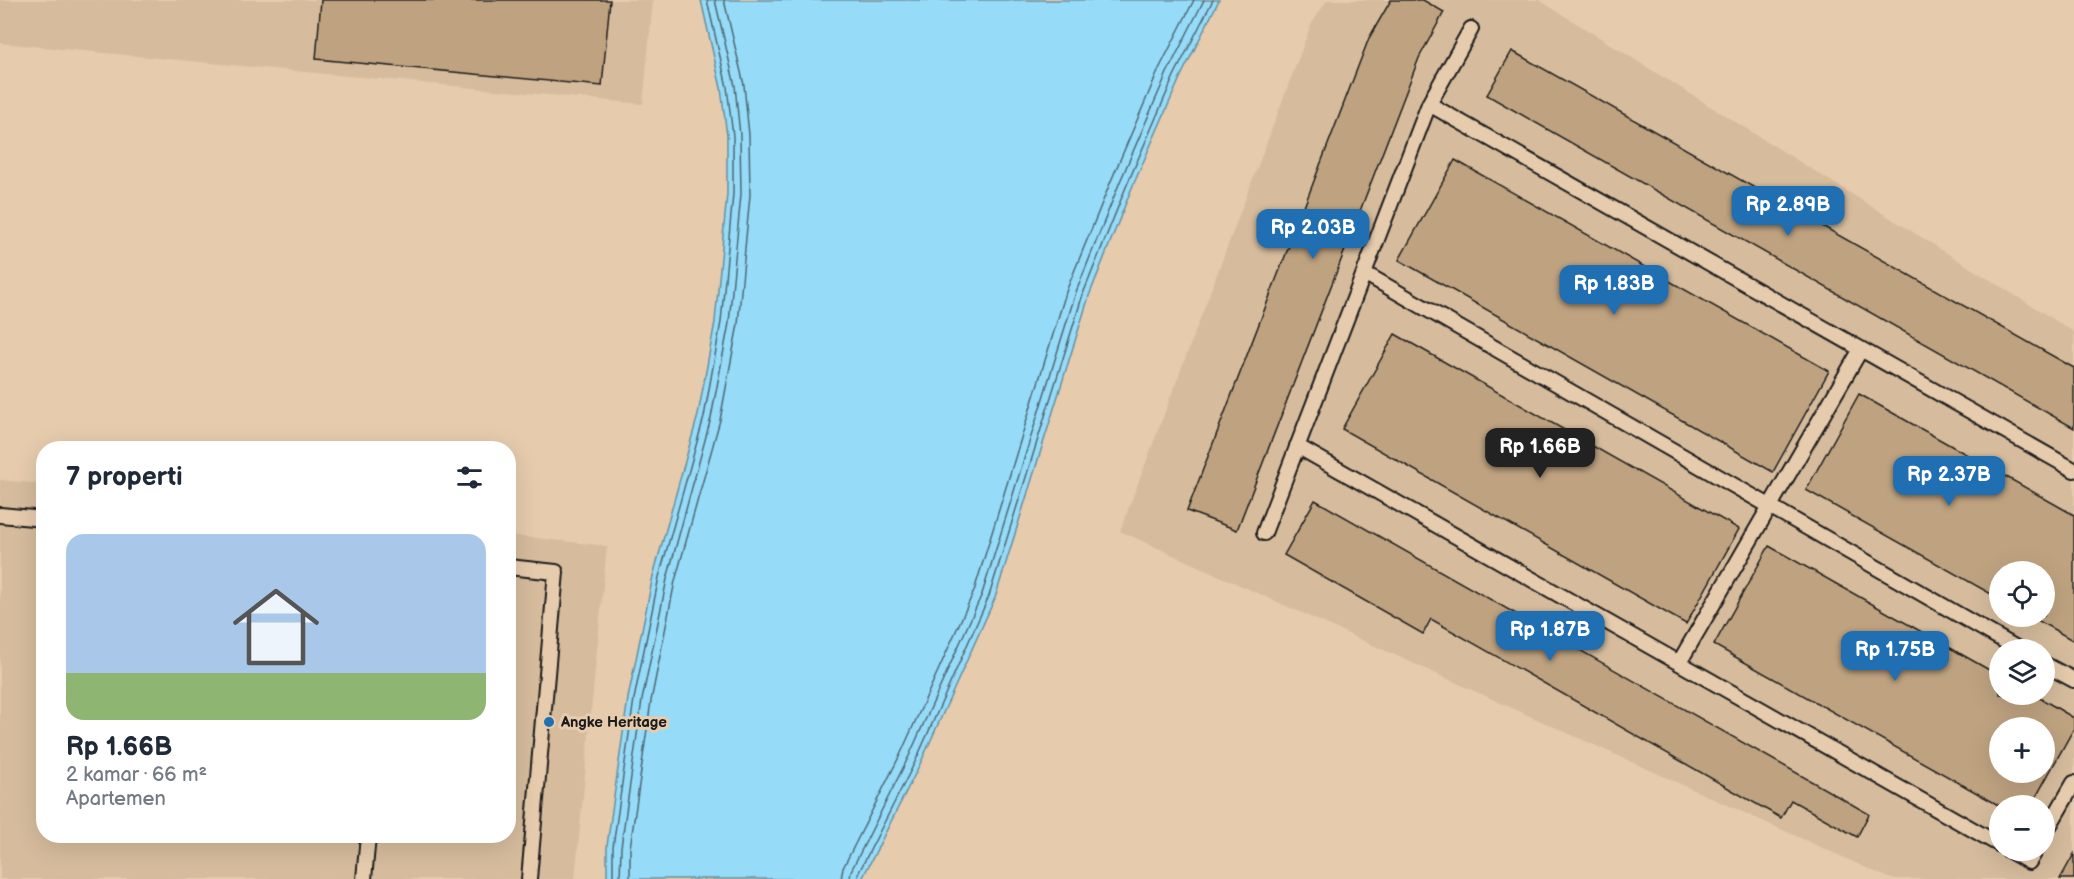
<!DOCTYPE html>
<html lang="id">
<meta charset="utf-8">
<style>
body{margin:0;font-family:"Balsamiq Sans",sans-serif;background:#f6f6f7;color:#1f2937;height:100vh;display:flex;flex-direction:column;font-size:22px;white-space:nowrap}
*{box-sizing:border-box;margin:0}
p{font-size:20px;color:#747a83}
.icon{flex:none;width:33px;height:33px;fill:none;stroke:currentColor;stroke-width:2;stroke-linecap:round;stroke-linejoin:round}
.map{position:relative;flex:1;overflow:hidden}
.sheet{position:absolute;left:36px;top:441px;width:480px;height:402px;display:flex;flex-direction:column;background:#fff;border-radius:24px;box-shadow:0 6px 24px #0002}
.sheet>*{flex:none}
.fabs{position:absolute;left:1989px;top:561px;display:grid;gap:12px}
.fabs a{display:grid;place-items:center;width:66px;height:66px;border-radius:50%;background:#fff;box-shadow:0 6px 24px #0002;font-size:30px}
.price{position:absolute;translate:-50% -51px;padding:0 14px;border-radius:12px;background:#1f6fb2;color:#fff;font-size:20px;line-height:39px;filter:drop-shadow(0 2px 3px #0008)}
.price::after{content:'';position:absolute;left:50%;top:36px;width:18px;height:14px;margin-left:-9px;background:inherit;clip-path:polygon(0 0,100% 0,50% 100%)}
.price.current{background:#222;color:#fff}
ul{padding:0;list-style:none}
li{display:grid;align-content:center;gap:12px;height:318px;padding:0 30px}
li+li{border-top:2px solid #e0e1e3}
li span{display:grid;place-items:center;height:186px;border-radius:18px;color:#555}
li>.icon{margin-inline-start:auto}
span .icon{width:108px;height:108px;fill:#fffc;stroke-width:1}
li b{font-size:26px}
h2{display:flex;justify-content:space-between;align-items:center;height:72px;padding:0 30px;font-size:26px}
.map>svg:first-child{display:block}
</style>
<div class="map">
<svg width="2074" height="879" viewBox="0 0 2074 879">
<rect width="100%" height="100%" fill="#e6cbad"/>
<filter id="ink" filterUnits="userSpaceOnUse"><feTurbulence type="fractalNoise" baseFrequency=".0167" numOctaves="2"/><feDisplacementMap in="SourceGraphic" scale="12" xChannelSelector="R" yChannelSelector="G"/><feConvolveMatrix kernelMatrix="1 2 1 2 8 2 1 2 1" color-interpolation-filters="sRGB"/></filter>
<g filter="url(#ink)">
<path fill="#d6bc9d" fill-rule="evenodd" d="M0,0H653L643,104L0,43Z
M1327,0H1539L2074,332V879H1891L1120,531L1311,25ZM2000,572H2044V616H2000ZM2000,650H2044V694H2000ZM2000,728H2044V772H2000ZM2000,806H2044V850H2000Z
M0,480L43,484L44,836H508L509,535L607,546L575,879H0Z"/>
<path fill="#96dbf8" stroke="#658fa0" stroke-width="1.5" d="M701,0H1219L1180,78L1131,190L1089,296L995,598L921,762L862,879H607V846L628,698L653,576L698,415L715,322L727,194V136L721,88Z"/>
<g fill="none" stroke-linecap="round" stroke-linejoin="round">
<path stroke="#4d6874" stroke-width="1.5" d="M613,879V847L634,699L659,577L704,417L721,322L733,194V136L727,87L707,0
M620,879L621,847L642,700L667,579L711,418L729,323L741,194L740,135L735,86L715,0
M630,879V848L651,701L675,581L720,420L738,324L750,195L749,135L744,85L724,0
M841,879L843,868L901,753L974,591L1067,289L1111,181L1159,69L1194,0
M850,879L851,871L909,756L982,594L1076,292L1119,184L1167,73L1204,0
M858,879V874L916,760L989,596L1083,294L1126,187L1174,76L1213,0"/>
</g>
<path fill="#bfa381" stroke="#1c1c1c" stroke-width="1.5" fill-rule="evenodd" d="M321,0H610L602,86L316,59Z
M1391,0H1423L1444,12L1419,58L1237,530L1187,511L1369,38Z
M1512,51L2074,368V428L1487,95Z
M1455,160L1829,371L1773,472L1399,260Z
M1395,334L1739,529L1686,624L1342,429Z
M1859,394L2074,515V641L2030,616H2044V572H2000V599L1806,490Z
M1315,500L1869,814L1857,837L1791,800L1781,818L1431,619L1423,634L1284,555Z
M1769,546L2000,676V694H2033L2074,718V728L2031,806H2000L1714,645ZM2000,728H2044V772H2000Z
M2074,854V879H2060Z"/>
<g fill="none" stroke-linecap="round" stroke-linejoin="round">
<defs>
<path id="lane" d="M1429,104L2074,470
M1364,273L2020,650
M1297,446L2000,845
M0,515L44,519
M1264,533L1429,104L1471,29
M508,567L556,572L529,879
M1679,663L1861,349
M2044,664L2074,680
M2044,835L2074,783
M2008,850L2029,862L2036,850
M364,879L368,836"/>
</defs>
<use href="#lane" stroke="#1c1c1c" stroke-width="18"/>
<use href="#lane" stroke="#e6cbad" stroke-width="14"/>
</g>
</g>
<circle fill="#1f6fb2" stroke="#e6cbad" stroke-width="2" cx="549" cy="722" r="6"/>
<g text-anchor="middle" stroke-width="6" stroke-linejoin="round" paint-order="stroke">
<g font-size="15" font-weight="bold" fill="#1c1c1c" stroke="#e6cbad" text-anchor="start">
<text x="561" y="727">Angke Heritage</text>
</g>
</g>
</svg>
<div class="fabs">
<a><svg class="icon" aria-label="locate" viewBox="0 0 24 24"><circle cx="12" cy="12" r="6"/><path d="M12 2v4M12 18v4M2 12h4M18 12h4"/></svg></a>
<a><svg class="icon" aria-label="layers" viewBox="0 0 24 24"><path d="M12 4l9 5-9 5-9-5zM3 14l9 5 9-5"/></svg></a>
<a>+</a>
<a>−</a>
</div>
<b class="price" style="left:1788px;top:237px">Rp 2.89B</b>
<b class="price" style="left:1313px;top:260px">Rp 2.03B</b>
<b class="price" style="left:1614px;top:316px">Rp 1.83B</b>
<b class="price current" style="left:1540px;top:479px">Rp 1.66B</b>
<b class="price" style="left:1949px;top:507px">Rp 2.37B</b>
<b class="price" style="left:1550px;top:662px">Rp 1.87B</b>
<b class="price" style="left:1895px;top:682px">Rp 1.75B</b>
<section class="sheet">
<h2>7 properti<svg class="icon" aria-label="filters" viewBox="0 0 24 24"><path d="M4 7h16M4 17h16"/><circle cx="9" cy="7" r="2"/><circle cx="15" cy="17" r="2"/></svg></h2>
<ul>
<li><span style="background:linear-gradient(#a9c7e8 75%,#8fb573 0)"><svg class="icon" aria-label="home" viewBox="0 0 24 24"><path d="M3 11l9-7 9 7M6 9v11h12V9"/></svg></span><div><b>Rp 1.66B</b><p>2 kamar · 66 m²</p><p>Apartemen</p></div></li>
</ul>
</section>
</div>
